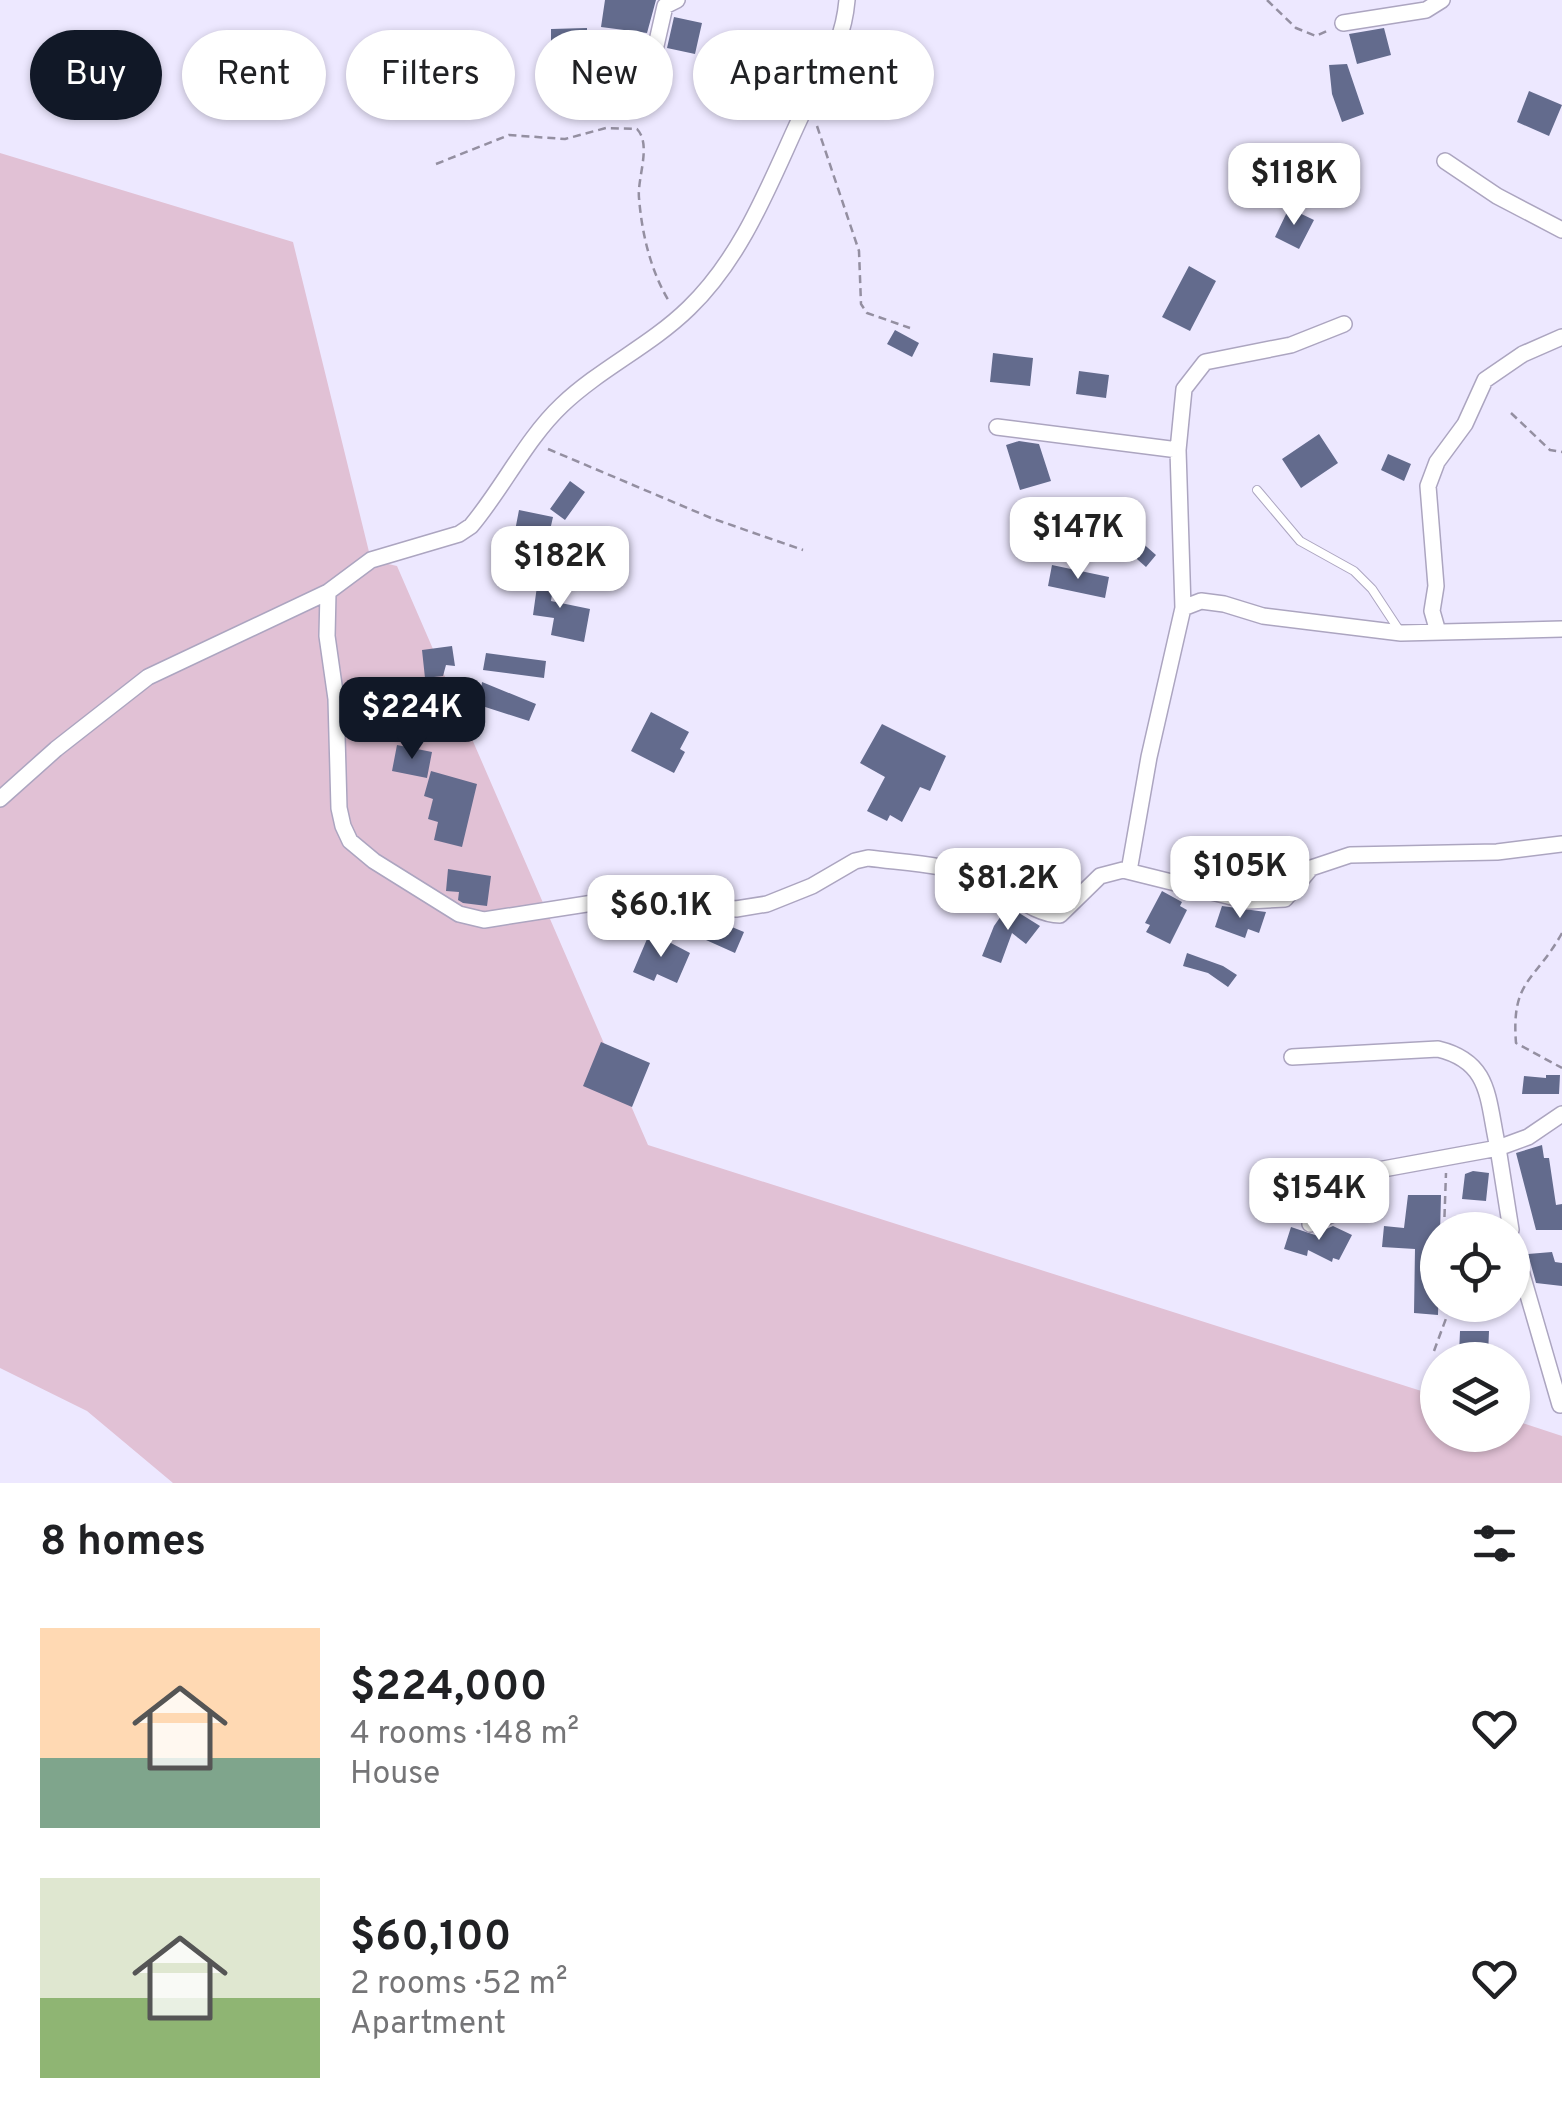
<!DOCTYPE html>
<meta charset="utf-8">
<style>
body{margin:0;font-family:Overpass,sans-serif;background:#f2f2f2;color:#202124;height:100vh;display:flex;flex-direction:column;font-size:38px;white-space:nowrap}
*{box-sizing:border-box;margin:0}
p{font-size:32px;color:#757577}
.icon{flex:none;width:55px;height:55px;fill:none;stroke:currentColor;stroke-width:2;stroke-linecap:round;stroke-linejoin:round}
.map{position:relative;height:1483px;overflow:hidden}
.details{display:flex;flex-direction:column;background:#fff;flex:1}
.details>*{flex:none}
.guide{position:absolute;left:30px;top:30px;width:1000px;height:90px;display:flex;gap:20px}
.buttons{position:absolute;left:1420px;top:1212px;display:grid;gap:20px}
.buttons a{display:grid;place-items:center;width:110px;height:110px;border-radius:50%;background:#fff;box-shadow:0 2px 8px #0004;font-size:50px}
.price{position:absolute;translate:-50% -85px;padding:0 22px;border-radius:20px;background:#fff;color:#222;font-size:32px;line-height:65px;filter:drop-shadow(0 2px 5px #0008)}
.price::after{content:'';position:absolute;left:50%;top:60px;width:30px;height:22px;margin-left:-15px;background:inherit;clip-path:polygon(0 0,100% 0,50% 100%)}
.price.current{background:#111827;color:#fff}
ul{padding:0;list-style:none}
li{display:flex;align-items:center;gap:30px;height:250px;padding:0 40px}
li span{display:grid;place-items:center;flex:none;width:280px;height:200px;border-radius:0px;color:#555}
li>.icon{margin-inline-start:auto}
span .icon{width:120px;height:120px;fill:#fffc;stroke-width:1}
li b{font-size:42px}
h2{display:flex;justify-content:space-between;align-items:center;height:120px;padding:0 40px;font-size:42px}
.tag{padding:0 35px;border-radius:45px;background:#fff;box-shadow:0 2px 8px #0004;font-size:35px;line-height:90px}
.tag.current{background:#111827;color:#fff}
.map>svg:first-child{display:block}
</style>
<div class="map">
<svg width="1562" height="1483" viewBox="0 0 1562 1483">
<rect width="100%" height="100%" fill="#ede8ff"/>
<path fill="#e1c1d5" d="M0,153L293,242L371,560L397,566L648,1145L1437,1396L1438,1435H1512L1513,1420L1562,1436V1483H173L87,1411L0,1368Z"/>
<path fill="#636b8d" d="M605,0H656L647,33L601,27Z
M674,17L702,23L695,54L667,48Z
M587,28V50L579,51V60H558V51H551V29Z
M1384,28L1391,55L1357,64L1349,34Z
M1347,64L1364,114L1342,122L1332,94L1329,65Z
M1529,91L1562,105L1549,136L1517,122Z
M1289,208L1314,220L1299,249L1275,237Z
M1189,266L1216,281L1190,331L1162,317Z
M895,330L919,343L912,357L887,344Z
M993,353L1033,358L1030,386L990,382Z
M1079,371L1109,375L1106,398L1076,394Z
M1319,434L1338,463L1301,488L1282,459Z
M1019,441L1039,444L1051,481L1020,490L1006,445Z
M1388,454L1411,464L1404,481L1381,470Z
M570,481L585,492L565,520L550,509Z
M519,510L553,517L544,557L551,558L548,573L526,568L531,540L514,536Z
M1131,533L1156,555L1146,567L1121,545Z
M1052,565L1109,577L1105,598L1048,586Z
M539,572L555,574L551,601L590,609L584,642L551,635L554,618L533,615Z
M452,646L455,666L446,665L443,676L425,678L422,650Z
M486,653L546,661L544,678L483,670Z
M482,682L536,704L529,721L479,705Z
M651,712L689,732L680,749L685,752L674,773L631,751Z
M882,724L946,756L930,791L920,787L902,822L890,815L887,821L867,811L885,777L860,763Z
M397,745L432,752L427,778L392,771Z
M431,771L477,784L462,847L434,840L438,822L428,819L433,799L424,796Z
M448,869L491,876L487,906L463,903L458,900L459,892L446,891Z
M1162,891L1182,902L1180,906L1187,910L1170,944L1146,932L1150,925L1145,923Z
M1008,906L1040,926L1026,944L1012,933L1001,963L982,956L994,926Z
M1222,906L1266,912L1259,933L1248,929L1245,938L1215,927Z
M715,920L744,932L735,953L706,940Z
M650,932L690,953L677,983L657,974L654,981L633,972Z
M1187,953L1223,966L1237,975L1228,987L1208,973L1183,966Z
M601,1042L650,1063L632,1107L583,1086Z
M1546,1075H1560L1559,1094H1522L1524,1076L1546,1078Z
M1542,1145L1544,1158H1549L1556,1205L1562,1204V1230H1536L1516,1153Z
M1473,1171L1489,1173L1486,1201L1462,1199L1465,1174Z
M1315,1174L1344,1179L1339,1199L1315,1207Z
M1408,1195H1441L1438,1315L1414,1313L1415,1249L1382,1247L1384,1226L1404,1228Z
M1333,1226L1352,1235L1339,1260L1333,1258L1332,1262L1308,1250L1307,1256L1284,1249L1291,1227L1321,1237L1324,1230Z
M1552,1252L1555,1262L1562,1263V1286L1536,1283L1528,1254Z
M1460,1331H1489L1488,1356L1459,1354Z"/>
<g fill="none" stroke-linecap="round" stroke-linejoin="round">
<defs>
<path id="service" d="M1257,490L1300,541L1354,571L1372,589L1401,633"/>
<path id="minor" d="M1343,23L1426,10L1442,0
M597,79L640,80L650,72L665,6L677,0
M1445,161L1497,196L1562,230
M997,427L1178,450
M328,592L327,636L336,699L339,808L343,826L350,841L374,861L459,914L484,920L625,898L736,909L767,904L812,886L855,861L868,858C906,863 947,864 983,879C1008,889 1033,915 1060,915L1100,876L1123,870L1248,901L1285,899L1311,868L1350,855L1497,852L1562,844
M1183,608L1178,450L1184,389L1205,362L1291,345L1344,324
M1438,632L1432,611L1436,586L1428,486L1437,462L1465,424L1485,380L1523,354L1562,337
M0,799L56,749L148,677L328,592L371,560L459,534L471,526C503,488 526,439 562,405C601,368 650,346 689,308C744,255 771,180 803,112C822,71 843,47 847,0
M1129,871L1149,757L1183,608L1201,601L1224,604L1263,616L1401,633L1562,629
M1292,1057L1438,1049C1492,1062 1487,1100 1498,1148L1367,1172L1347,1208L1310,1224
M1511,1230L1498,1148L1528,1137L1562,1114
M1512,1240L1560,1405"/>
</defs>
<use href="#service" stroke="#aca5c0" stroke-width="10"/>
<use href="#minor" stroke="#aca5c0" stroke-width="18"/>
<path stroke="#948fa1" stroke-width="2.5" stroke-dasharray="8 5" stroke-linecap="butt" d="M1267,0L1296,28L1316,36L1329,30
M817,126L859,251L861,304L867,313L910,328
M436,164L509,135L565,139L606,128L637,129C652,145 637,178 639,198C642,235 651,272 670,303
M1511,413L1550,450L1562,452
M548,449L711,518L803,550
M1562,933C1535,982 1511,979 1516,1043L1562,1068
M1444,1230L1446,1173
M1434,1351L1451,1305"/>
<use href="#service" stroke="#fff" stroke-width="8"/>
<use href="#minor" stroke="#fff" stroke-width="15"/>
</g>
</svg>
<div class="buttons">
<a><svg class="icon" aria-label="locate" viewBox="0 0 24 24"><circle cx="12" cy="12" r="6"/><path d="M12 2v4M12 18v4M2 12h4M18 12h4"/></svg></a>
<a><svg class="icon" aria-label="layers" viewBox="0 0 24 24"><path d="M12 4l9 5-9 5-9-5zM3 14l9 5 9-5"/></svg></a>
</div>
<b class="price" style="left:1294px;top:228px">$118K</b>
<b class="price" style="left:1078px;top:582px">$147K</b>
<b class="price" style="left:560px;top:611px">$182K</b>
<b class="price current" style="left:412px;top:762px">$224K</b>
<b class="price" style="left:1240px;top:921px">$105K</b>
<b class="price" style="left:1008px;top:933px">$81.2K</b>
<b class="price" style="left:661px;top:960px">$60.1K</b>
<b class="price" style="left:1319px;top:1243px">$154K</b>
<div class="guide">
<a class="tag current">Buy</a>
<a class="tag">Rent</a>
<a class="tag">Filters</a>
<a class="tag">New</a>
<a class="tag">Apartment</a>
</div>
</div>
<section class="details">
<h2>8 homes<svg class="icon" aria-label="filters" viewBox="0 0 24 24"><path d="M4 7h16M4 17h16"/><circle cx="9" cy="7" r="2"/><circle cx="15" cy="17" r="2"/></svg></h2>
<ul>
<li><span style="background:linear-gradient(#ffd9b3 65%,#7fa58c 0)"><svg class="icon" aria-label="home" viewBox="0 0 24 24"><path d="M3 11l9-7 9 7M6 9v11h12V9"/></svg></span><div><b>$224,000</b><p>4 rooms · 148 m²</p><p>House</p></div><svg class="icon" aria-label="heart" viewBox="0 0 24 24"><path d="M12 20l-8-8c-3-5 5-10 8-4 3-6 11-1 8 4z"/></svg></li>
<li><span style="background:linear-gradient(#dfe7d0 60%,#8fb573 0)"><svg class="icon" aria-label="home" viewBox="0 0 24 24"><path d="M3 11l9-7 9 7M6 9v11h12V9"/></svg></span><div><b>$60,100</b><p>2 rooms · 52 m²</p><p>Apartment</p></div><svg class="icon" aria-label="heart" viewBox="0 0 24 24"><path d="M12 20l-8-8c-3-5 5-10 8-4 3-6 11-1 8 4z"/></svg></li>
</ul>
</section>
